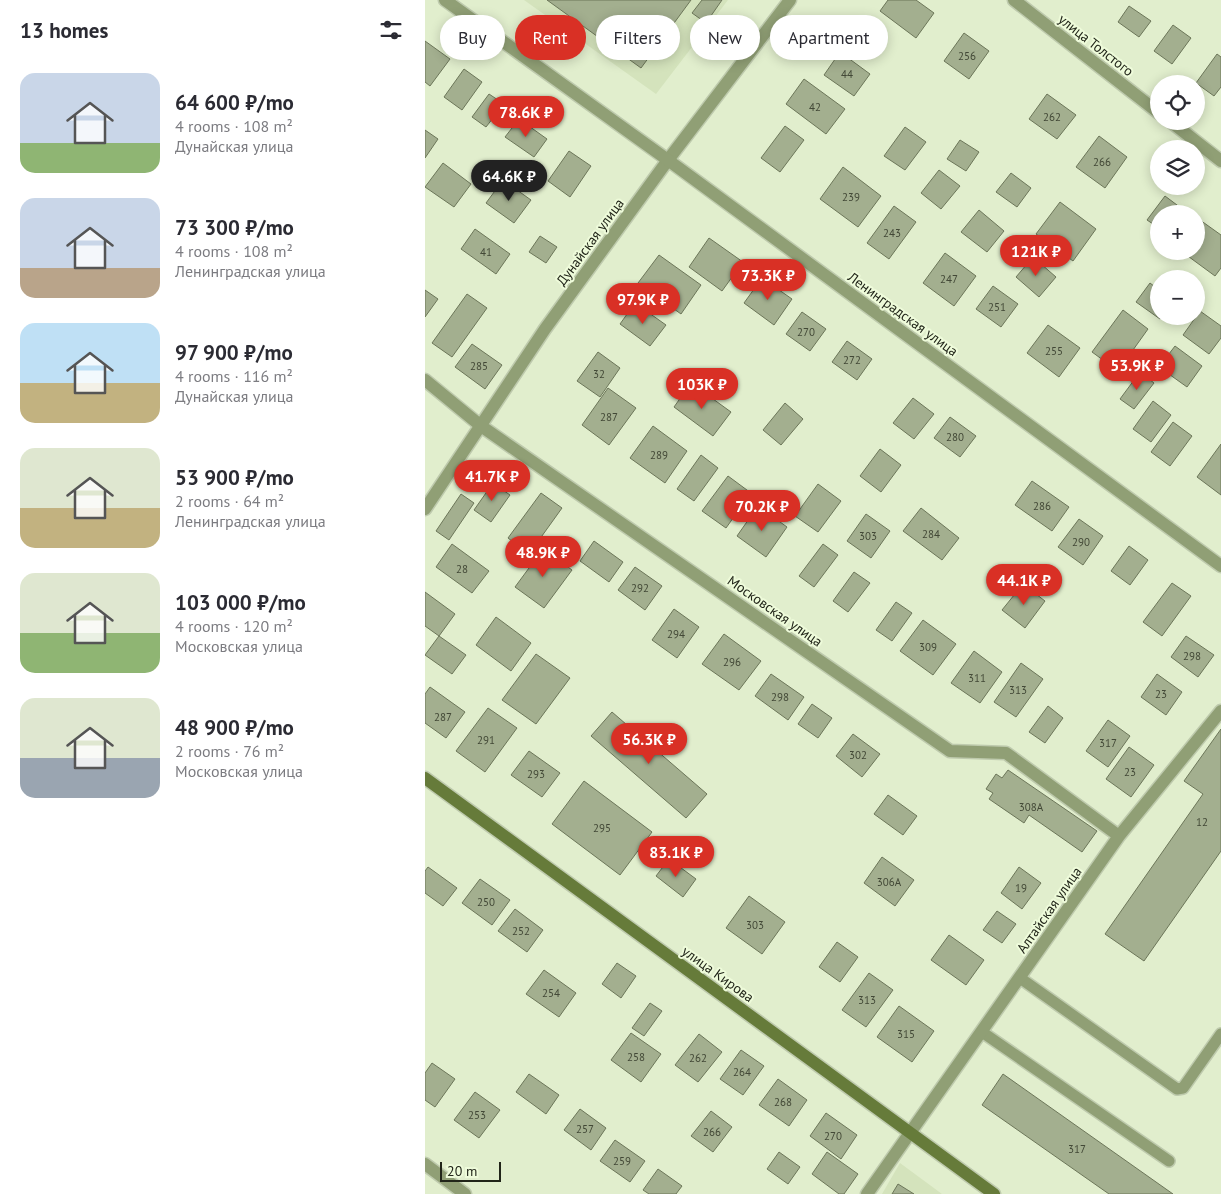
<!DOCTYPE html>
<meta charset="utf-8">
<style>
body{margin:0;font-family:"PT Sans",sans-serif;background:#f7f7f7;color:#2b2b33;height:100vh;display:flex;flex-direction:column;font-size:19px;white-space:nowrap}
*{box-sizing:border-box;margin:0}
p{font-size:16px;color:#7c7c81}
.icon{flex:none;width:28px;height:28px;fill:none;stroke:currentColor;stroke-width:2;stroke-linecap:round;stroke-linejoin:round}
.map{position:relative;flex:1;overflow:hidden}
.drawer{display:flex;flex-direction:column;background:#fff;width:425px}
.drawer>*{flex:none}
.hud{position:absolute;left:15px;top:15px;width:475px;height:45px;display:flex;gap:10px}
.buttons{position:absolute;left:725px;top:75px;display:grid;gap:10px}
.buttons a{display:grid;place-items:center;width:55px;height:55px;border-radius:50%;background:#fff;box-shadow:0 2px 12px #0003;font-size:25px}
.scale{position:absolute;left:15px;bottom:12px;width:61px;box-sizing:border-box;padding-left:5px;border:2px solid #212519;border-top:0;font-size:14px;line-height:18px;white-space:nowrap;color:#212519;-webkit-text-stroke:4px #eefbda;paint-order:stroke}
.price{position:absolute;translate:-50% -42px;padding:0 11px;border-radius:18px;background:#d93025;color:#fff;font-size:16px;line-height:32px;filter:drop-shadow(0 1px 2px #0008)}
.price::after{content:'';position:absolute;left:50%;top:30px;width:15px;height:11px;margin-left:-8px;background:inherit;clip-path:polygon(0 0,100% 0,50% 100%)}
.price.active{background:#222;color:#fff}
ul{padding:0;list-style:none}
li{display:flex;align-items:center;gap:15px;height:125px;padding:0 20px}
li span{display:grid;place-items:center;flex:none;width:140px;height:100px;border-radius:15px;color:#555}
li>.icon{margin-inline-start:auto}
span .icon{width:60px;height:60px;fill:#fffc;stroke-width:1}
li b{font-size:21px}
h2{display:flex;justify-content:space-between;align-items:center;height:60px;padding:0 20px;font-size:21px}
.pill{padding:0 18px;border-radius:22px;background:#fff;box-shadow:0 2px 12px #0003;font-size:18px;line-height:45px}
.pill.active{background:#d93025;color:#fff}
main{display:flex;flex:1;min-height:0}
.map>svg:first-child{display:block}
</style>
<main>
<section class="drawer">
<h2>13 homes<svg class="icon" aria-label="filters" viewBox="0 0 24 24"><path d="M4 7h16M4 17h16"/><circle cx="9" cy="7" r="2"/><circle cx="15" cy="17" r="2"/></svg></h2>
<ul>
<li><span style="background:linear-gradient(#c9d6e8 70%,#8fb573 0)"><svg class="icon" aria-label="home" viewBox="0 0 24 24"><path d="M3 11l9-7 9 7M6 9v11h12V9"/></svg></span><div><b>64 600 ₽/mo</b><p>4 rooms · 108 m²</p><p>Дунайская улица</p></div></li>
<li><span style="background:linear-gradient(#c9d6e8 70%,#b9a48a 0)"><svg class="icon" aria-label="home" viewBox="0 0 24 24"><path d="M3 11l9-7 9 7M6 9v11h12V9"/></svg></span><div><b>73 300 ₽/mo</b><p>4 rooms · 108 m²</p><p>Ленинградская улица</p></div></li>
<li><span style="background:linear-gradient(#bfe0f5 60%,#c2b280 0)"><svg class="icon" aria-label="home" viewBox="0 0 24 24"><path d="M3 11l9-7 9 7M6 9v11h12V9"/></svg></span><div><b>97 900 ₽/mo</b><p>4 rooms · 116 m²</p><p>Дунайская улица</p></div></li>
<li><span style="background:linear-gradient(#dfe7d0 60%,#c2b280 0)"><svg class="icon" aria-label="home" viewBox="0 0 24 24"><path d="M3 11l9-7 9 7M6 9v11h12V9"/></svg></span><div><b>53 900 ₽/mo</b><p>2 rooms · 64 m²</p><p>Ленинградская улица</p></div></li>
<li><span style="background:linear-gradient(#dfe7d0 60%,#8fb573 0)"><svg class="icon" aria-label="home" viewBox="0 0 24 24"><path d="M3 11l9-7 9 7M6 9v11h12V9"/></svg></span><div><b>103 000 ₽/mo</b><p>4 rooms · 120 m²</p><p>Московская улица</p></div></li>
<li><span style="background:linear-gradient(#dfe7d0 60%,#9aa5b1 0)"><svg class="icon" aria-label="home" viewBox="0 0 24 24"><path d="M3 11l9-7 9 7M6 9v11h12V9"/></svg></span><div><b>48 900 ₽/mo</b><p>2 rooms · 76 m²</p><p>Московская улица</p></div></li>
</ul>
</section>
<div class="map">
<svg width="796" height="1194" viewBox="0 0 796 1194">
<rect width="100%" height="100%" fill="#e1eecd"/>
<path fill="#d4e3bc" d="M99,0H303L231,94Z
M475,1163L517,1194H457Z"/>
<path fill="#a3af8f" stroke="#6c7659" d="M122,0H266L216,68Z
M277,0H297L281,23L267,13Z
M463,0H491L509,13L491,38L455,11Z
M704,6L726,21L714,37L693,22Z
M748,25L766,38L747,64L729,51Z
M539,33L564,51L544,79L519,61Z
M0,41L25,59L5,86L0,82Z
M415,52L445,74L429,96L399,75Z
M792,54L796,57V87L789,96L771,83Z
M39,69L57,82L37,110L19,97Z
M379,79L420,109L401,134L361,104Z
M64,94L79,104L61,127L47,117Z
M622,94L651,115L632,139L604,119Z
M94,119L122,139L109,157L80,137Z
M360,126L379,140L355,172L336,158Z
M480,127L501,142L480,170L459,156Z
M0,130L13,139L0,158Z
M674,136L702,157L680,188L651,167Z
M535,140L554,152L541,171L522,159Z
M144,151L166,166L145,197L123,181Z
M18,163L46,184L29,207L0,187Z
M418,167L456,196L433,227L395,199Z
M514,170L535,186L516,209L496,193Z
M586,173L606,188L592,207L571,192Z
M78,180L106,200L89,223L61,203Z
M740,196L764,214H734V228L722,220Z
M635,202L671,229L648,261L611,234Z
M469,206L491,222L464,259L442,243Z
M554,210L579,231L562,252L536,232Z
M775,220L796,235V268L790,276L756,251H771V225Z
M50,229L85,254L71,274L36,249Z
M115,236L132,247L121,263L104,252Z
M284,238L318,262L297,291L264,267Z
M520,253L551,276L529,306L498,283Z
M234,255L276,285L256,314L213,283Z
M608,257L631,277L614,297L591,277Z
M337,278L367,299L349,325L319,303Z
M725,283L734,290V316H737L735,319L711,302Z
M568,286L593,304L576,327L551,309Z
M0,290L13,299L0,317Z
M42,294L62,308L27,357L7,343Z
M210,303L241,325L225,346L195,324Z
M698,310L723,329L693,371L667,352Z
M775,311L796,326V338L784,354L758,335Z
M377,312L401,329L385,351L361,334Z
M623,325L655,348L634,377L602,353Z
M422,341L447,359L432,380L407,362Z
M47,344L77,365L60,389L30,367Z
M750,346L777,366L762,387L734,367Z
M173,352L195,368L175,397L152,381Z
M715,372L729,383L709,409L695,399Z
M266,383L306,412L288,436L249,407Z
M183,388L211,408L184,445L157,425Z
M488,398L509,414L489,439L468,423Z
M728,401L746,415L726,442L708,429Z
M360,403L378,419L356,445L338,430Z
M525,417L551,436L535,457L509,438Z
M748,422L767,436L745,466L726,452Z
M228,426L262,451L240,483L205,458Z
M796,444V495L772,477Z
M455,449L476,465L456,492L435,476Z
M276,455L293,468L269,501L252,489Z
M303,476L326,493L301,528L277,511Z
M607,481L644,507L627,531L590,505Z
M68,483L85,495L66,522L49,510Z
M393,484L416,501L393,532L370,516Z
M116,493L137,508L104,554L83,538Z
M36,494L49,503L24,540L11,531Z
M333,506L362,527L341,557L312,536Z
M496,508L534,538L517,560L478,531Z
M441,514L465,531L446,558L422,541Z
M654,519L678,536L658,565L633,547Z
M169,541L198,562L184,582L155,561Z
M27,544L64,571L47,593L11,567Z
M398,544L413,555L389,587L374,576Z
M704,546L723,560L705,585L686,571Z
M118,549L147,570L119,608L90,587Z
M210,567L237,586L220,610L193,590Z
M429,572L445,583L423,612L408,601Z
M747,583L766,596L737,636L718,622Z
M598,584L620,601L600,628L577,610Z
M0,592L30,614L14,636L0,626Z
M471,602L487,613L467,641L451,630Z
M249,609L274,627L252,658L227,640Z
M71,617L106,643L86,671L51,645Z
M498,620L531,644L508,675L475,651Z
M299,634L336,661L314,690L277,664Z
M14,636L41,655L27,674L0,655Z
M761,636L789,655L773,677L746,657Z
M549,651L577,672L555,703L526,683Z
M111,654L145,678L111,724L77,700Z
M596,663L618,679L591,717L569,702Z
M346,674L379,697L363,720L330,696Z
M732,674L757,692L741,715L716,697Z
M5,687L40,712L21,738L0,723V694Z
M387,704L407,718L393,738L373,724Z
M623,706L638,718L620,743L604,732Z
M63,708L92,728L60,772L31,751Z
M187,712L282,794L261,818L166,736Z
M683,720L705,736L683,767L661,751Z
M796,729V851L719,961L680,934L778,794L759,781Z
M428,734L455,754L437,777L411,756Z
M704,747L729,765L706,797L681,779Z
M104,751L135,773L117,797L86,775Z
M583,770L672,831L657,852L604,815L599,823L564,799L568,793L561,789L571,774L577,778Z
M159,781L227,832L195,875L127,824Z
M463,795L492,816L478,835L449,814Z
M457,857L489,880L470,906L439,883Z
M244,859L271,879L258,897L231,876Z
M3,867L32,888L18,906L0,893V871Z
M594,867L616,883L597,909L576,893Z
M55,879L85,900L67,925L37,903Z
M324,896L360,922L337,954L301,928Z
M90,909L118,930L102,952L73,931Z
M572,911L591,924L577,943L558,930Z
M524,935L559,960L541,985L506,960Z
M412,942L433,957L415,982L394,967Z
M192,963L211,976L196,998L177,984Z
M119,970L151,993L134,1017L101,994Z
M444,973L468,990L441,1027L417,1010Z
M225,1003L237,1011L219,1036L207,1028Z
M474,1006L509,1031L487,1062L452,1037Z
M206,1033L236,1054L216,1082L186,1060Z
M274,1034L297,1052L273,1082L250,1065Z
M316,1050L339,1066L318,1095L295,1079Z
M7,1063L30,1079L10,1107L0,1100V1073Z
M104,1074L134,1095L121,1114L91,1092Z
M578,1074L748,1194H684L557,1105Z
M353,1079L382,1100L364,1126L334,1105Z
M50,1092L75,1110L54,1138L29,1120Z
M155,1109L181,1128L166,1150L139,1130Z
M286,1111L307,1127L288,1152L266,1136Z
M401,1113L432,1135L416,1159L385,1136Z
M190,1140L220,1161L205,1182L175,1161Z
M354,1152L375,1167L363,1184L342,1169Z
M402,1152L433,1174L419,1194H414L387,1174Z
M233,1169L257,1186L251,1194H224L218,1190Z
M473,1184L489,1194H467Z"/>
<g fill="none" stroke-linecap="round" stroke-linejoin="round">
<defs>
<path id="service" d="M595,978L752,1089L758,1088L796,1034
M557,1032L744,1161"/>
<path id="minor" d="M589,0L734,113
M745,121L796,161
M0,380L56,426L525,751L581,753L694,836
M0,509L120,329L243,160L365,0
M0,1164L40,1194
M442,1194L694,836L796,711"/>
<path id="tertiary" d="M20,0L243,160L796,566"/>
<path id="secondary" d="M0,778L569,1194"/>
</defs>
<use href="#service" stroke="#becaad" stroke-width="14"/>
<use href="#minor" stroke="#becaad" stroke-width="15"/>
<use href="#tertiary" stroke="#becaad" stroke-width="15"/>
<use href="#secondary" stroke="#becaad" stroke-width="15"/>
<use href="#service" stroke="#909f75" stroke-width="11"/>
<use href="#minor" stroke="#909f75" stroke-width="12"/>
<use href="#tertiary" stroke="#909f75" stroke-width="12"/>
<use href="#secondary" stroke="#667b3a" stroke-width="12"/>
</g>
<g text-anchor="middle" stroke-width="4" stroke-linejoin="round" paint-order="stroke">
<g font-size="11" fill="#424836">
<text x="542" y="60">256</text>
<text x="422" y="78">44</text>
<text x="390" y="111">42</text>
<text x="627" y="121">262</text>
<text x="677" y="166">266</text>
<text x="426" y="201">239</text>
<text x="467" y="237">243</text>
<text x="61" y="256">41</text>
<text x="524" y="283">247</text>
<text x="572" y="311">251</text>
<text x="381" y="336">270</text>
<text x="629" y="355">255</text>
<text x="427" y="364">272</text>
<text x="54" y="370">285</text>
<text x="174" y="378">32</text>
<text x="184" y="421">287</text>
<text x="530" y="441">280</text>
<text x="234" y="459">289</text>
<text x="617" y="510">286</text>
<text x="506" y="538">284</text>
<text x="443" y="540">303</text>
<text x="656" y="546">290</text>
<text x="37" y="573">28</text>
<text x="215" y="592">292</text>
<text x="251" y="638">294</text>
<text x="503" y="651">309</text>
<text x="767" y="660">298</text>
<text x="307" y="666">296</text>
<text x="552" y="682">311</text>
<text x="593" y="694">313</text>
<text x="736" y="698">23</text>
<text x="355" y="701">298</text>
<text x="18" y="721">287</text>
<text x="61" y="744">291</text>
<text x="683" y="747">317</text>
<text x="433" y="759">302</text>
<text x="705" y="776">23</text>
<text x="111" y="778">293</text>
<text x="606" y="811">308А</text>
<text x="777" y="826">12</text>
<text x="177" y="832">295</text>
<text x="464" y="886">306А</text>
<text x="596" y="892">19</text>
<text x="61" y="906">250</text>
<text x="330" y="929">303</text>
<text x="96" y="935">252</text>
<text x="126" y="997">254</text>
<text x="442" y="1004">313</text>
<text x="481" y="1038">315</text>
<text x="211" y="1061">258</text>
<text x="273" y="1062">262</text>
<text x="317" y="1076">264</text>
<text x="358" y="1106">268</text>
<text x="52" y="1119">253</text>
<text x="160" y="1133">257</text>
<text x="287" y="1136">266</text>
<text x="408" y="1140">270</text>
<text x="652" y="1153">317</text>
<text x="197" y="1165">259</text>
</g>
<g font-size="14" fill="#212519" stroke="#eefbda">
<text transform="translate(671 45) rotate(38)" y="5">улица Толстого</text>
<text transform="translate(165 242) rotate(-54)" y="5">Дунайская улица</text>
<text transform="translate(478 314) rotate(36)" y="5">Ленинградская улица</text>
<text transform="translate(350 611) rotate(35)" y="5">Московская улица</text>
<text transform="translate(624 910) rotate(-55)" y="5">Алтайская улица</text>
<text transform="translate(293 974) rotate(36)" y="5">улица Кирова</text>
</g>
</g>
</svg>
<div class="buttons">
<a><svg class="icon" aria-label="locate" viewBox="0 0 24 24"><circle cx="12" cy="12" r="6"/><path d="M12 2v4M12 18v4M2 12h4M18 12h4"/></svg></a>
<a><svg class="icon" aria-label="layers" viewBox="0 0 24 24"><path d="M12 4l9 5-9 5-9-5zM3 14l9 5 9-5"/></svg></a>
<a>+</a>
<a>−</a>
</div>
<div class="scale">20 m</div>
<b class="price" style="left:101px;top:138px">78.6K ₽</b>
<b class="price active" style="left:84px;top:202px">64.6K ₽</b>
<b class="price" style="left:611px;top:277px">121K ₽</b>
<b class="price" style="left:343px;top:301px">73.3K ₽</b>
<b class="price" style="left:218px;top:325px">97.9K ₽</b>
<b class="price" style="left:712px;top:391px">53.9K ₽</b>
<b class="price" style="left:277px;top:410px">103K ₽</b>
<b class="price" style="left:67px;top:502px">41.7K ₽</b>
<b class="price" style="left:337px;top:532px">70.2K ₽</b>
<b class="price" style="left:118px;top:578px">48.9K ₽</b>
<b class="price" style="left:599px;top:606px">44.1K ₽</b>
<b class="price" style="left:224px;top:765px">56.3K ₽</b>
<b class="price" style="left:251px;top:878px">83.1K ₽</b>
<div class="hud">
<a class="pill">Buy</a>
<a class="pill active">Rent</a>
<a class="pill">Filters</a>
<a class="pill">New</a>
<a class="pill">Apartment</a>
</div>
</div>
</main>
